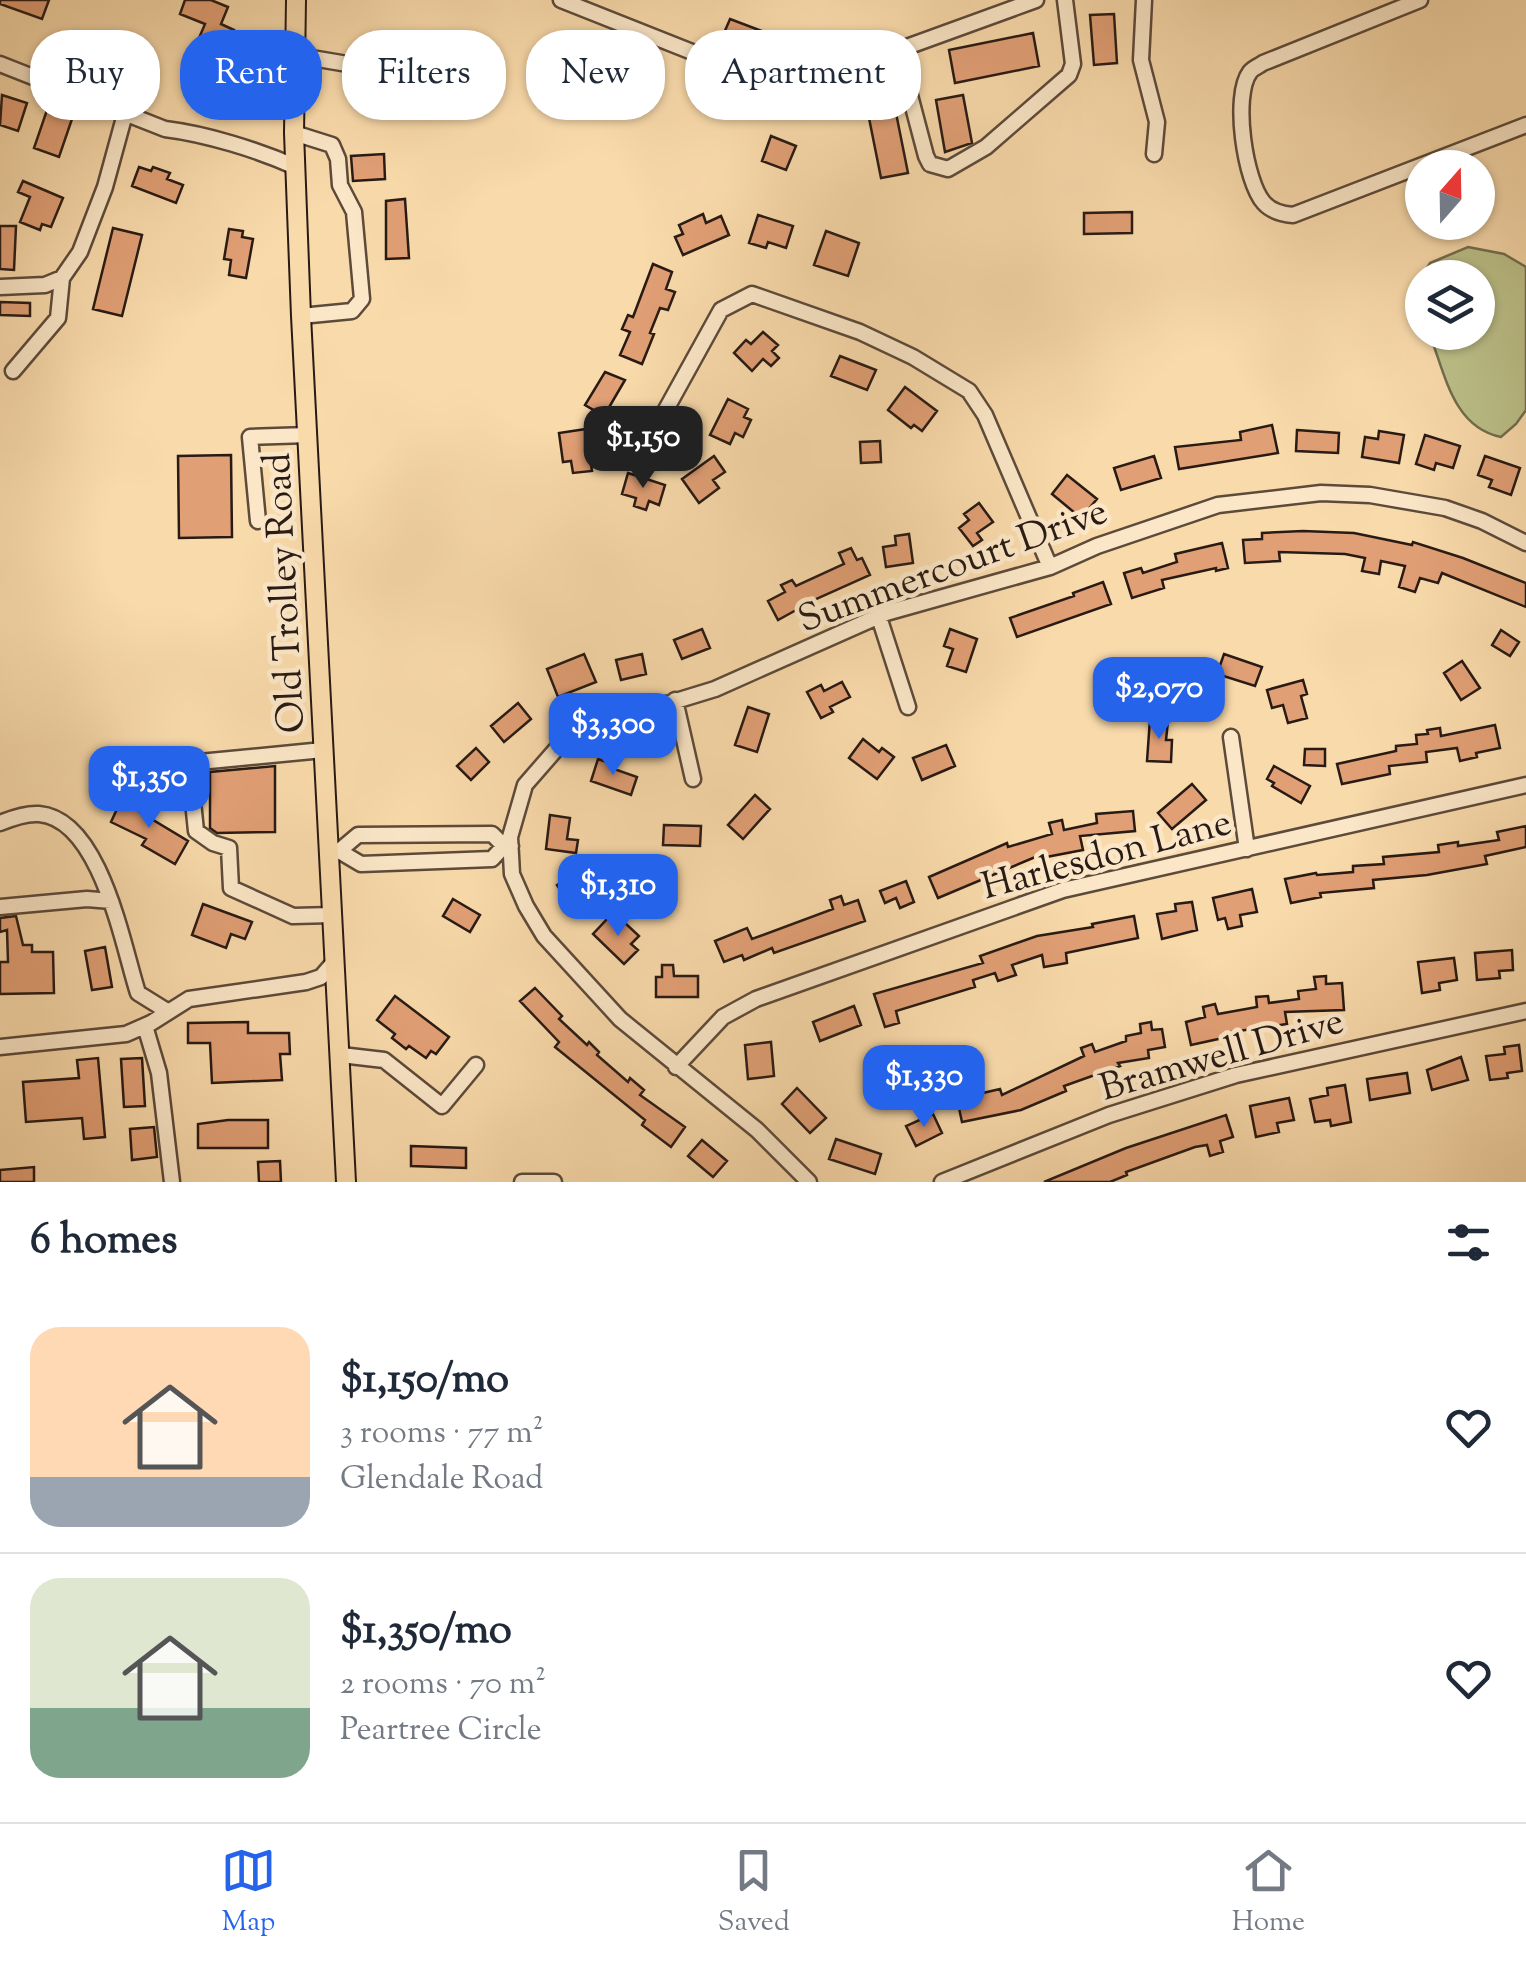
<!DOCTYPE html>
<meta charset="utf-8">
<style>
body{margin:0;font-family:"Sorts Mill Goudy",serif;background:#f6f6f7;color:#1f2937;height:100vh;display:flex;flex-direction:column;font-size:38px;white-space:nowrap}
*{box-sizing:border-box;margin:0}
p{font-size:32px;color:#747a83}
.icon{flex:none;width:55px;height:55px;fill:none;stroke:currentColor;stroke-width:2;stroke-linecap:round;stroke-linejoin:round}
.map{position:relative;height:1182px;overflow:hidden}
.panel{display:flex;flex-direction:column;background:#fff;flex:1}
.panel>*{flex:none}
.hud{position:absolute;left:30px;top:30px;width:1000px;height:90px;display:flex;gap:20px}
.needle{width:65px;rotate:20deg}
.fabs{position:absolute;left:1405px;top:150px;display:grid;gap:20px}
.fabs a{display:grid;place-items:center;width:90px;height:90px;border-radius:50%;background:#fff;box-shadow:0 2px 8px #0004;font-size:50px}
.price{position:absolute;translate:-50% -85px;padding:0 22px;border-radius:20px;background:#2563eb;color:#fff;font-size:32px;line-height:65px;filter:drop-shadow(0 2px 5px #0008)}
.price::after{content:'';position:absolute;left:50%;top:60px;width:30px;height:22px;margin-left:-15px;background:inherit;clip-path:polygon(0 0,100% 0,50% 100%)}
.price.selected{background:#222;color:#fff}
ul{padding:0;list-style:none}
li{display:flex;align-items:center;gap:30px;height:250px;padding:0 30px}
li+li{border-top:2px solid #e0e1e3}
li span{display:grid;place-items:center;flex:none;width:280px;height:200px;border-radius:30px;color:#555}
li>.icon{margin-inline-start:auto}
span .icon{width:120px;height:120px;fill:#fffc;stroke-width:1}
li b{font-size:42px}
h2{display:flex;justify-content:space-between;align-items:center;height:120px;padding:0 30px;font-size:42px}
.pill{padding:0 35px;border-radius:40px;background:#fff;box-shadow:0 2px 8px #0004;font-size:35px;line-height:90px}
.pill.selected{background:#2563eb;color:#fff}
.tab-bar{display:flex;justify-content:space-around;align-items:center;height:140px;border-top:2px solid #e0e1e3;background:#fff;font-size:28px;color:#747a83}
.tab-bar a{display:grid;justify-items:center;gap:5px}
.tab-bar .selected{color:#2563eb}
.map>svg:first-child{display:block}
</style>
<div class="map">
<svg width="1526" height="1182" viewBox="0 0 1526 1182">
<rect width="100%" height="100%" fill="#f9daab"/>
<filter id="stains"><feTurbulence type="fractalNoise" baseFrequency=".002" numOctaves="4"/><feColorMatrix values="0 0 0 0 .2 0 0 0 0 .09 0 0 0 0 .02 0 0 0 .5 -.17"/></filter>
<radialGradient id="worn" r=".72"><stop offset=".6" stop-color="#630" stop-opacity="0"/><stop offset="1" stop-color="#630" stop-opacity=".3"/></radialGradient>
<path fill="#bcc089" stroke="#726d4e" stroke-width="2.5" d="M1468,247L1504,254L1526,267V410L1516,424L1501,437C1452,427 1445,372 1429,333L1478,332V278H1422V317L1413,292L1430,263Z"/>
<path fill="#e19f75" stroke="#281a14" stroke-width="2.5" d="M0,0H49L42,19L0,4Z
M185,0H211L228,7L221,24L234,30L224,56L196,45L205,24L180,14Z
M1114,14L1117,63L1094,65L1090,15Z
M730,19L767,33L761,48L724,33Z
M1033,33L1039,66L955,83L949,50Z
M713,84L737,94L727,118L703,109Z
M427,88L458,96L451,117L421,107Z
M2,95L27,103L18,131L0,125Z
M963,95L972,143L945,152L936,100Z
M895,108L908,173L881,178L868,113Z
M47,110L72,119L59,157L34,148Z
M771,136L796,146L786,170L762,161Z
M384,154L385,179L353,181L351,156Z
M139,167L151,171L153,167L170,173L167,179L183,185L176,203L132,186Z
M23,181L63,198L51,227L42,224L40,230L20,222L30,197L18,192Z
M405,199L409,258L386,259V201Z
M1132,212V233L1084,234V213Z
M703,214L706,223L721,216L729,235L683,255L675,237L683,234L679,225Z
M758,215L793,226L786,248L768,242L766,248L749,243Z
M0,226H16L14,270L0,269Z
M113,228L142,235L122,316L93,309Z
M229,229L243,231L242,237L253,239L246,278L229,275L231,260L224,259Z
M826,231L859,243L848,276L814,265Z
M653,264L672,272L666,289L675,292L668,310L660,308L650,333L654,334L642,364L620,355L630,332L622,329L628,315L633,317Z
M0,302L30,303V316L0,315Z
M763,332L778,345L772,351L779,358L771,366L763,359L752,371L734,353L746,340L751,344Z
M840,356L876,370L867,390L831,376Z
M605,372L625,380L604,416L585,405Z
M905,387L937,411L922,431L914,425L911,428L888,410Z
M728,399L748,409L744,417L751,420L743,437L735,433L730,444L710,435Z
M1272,425L1278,453L1179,469L1175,447L1241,440L1240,432Z
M586,429L592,471L573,473L571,461L563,462L559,433Z
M1297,430L1339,433L1338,453L1296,451Z
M1379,431L1404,435L1399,463L1362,457L1365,437L1378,439Z
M1425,435L1460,446L1453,468L1436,463L1434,470L1416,464Z
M880,441L881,462L861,463L860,442Z
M231,455L232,537L179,538L178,456Z
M714,456L725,472L713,480L719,488L699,503L682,479Z
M1154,456L1161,478L1121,490L1114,468Z
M1485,456L1520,468L1511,495L1489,487L1492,480L1478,475Z
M628,473L665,485L659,505L649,501L646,510L634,506L636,498L622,494Z
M1067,475L1097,499L1081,518L1052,494Z
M979,503L993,522L977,533L982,540L973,546L959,528L969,520L964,514Z
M1303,531L1354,533L1412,545L1413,542L1463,558L1526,583V607L1442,573L1438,583L1420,578L1415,592L1399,587L1405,566L1381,561L1379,574L1362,571L1365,558L1345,554L1279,552L1280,561L1245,563L1243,540L1262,539V533Z
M909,534L913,563L886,567L883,547L896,545L895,536Z
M1222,543L1228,568L1216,571V568L1162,580L1164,588L1132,598L1124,573L1141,568L1143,573L1177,562L1175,554Z
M851,548L857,560L862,558L870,575L816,599L778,620L768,601L785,592L781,585L792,580L796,586L844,564L839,553Z
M1103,582L1111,604L1017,637L1010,618L1074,596L1073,593Z
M702,629L710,648L682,659L674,640Z
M950,629L977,639L966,672L947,666L953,649L944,646Z
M1501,630L1519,642L1510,656L1492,645Z
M584,654L596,682L558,697L547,669Z
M642,654L646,674L621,680L616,660Z
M1224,654L1262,667L1255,686L1217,674Z
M1462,661L1480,688L1461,700L1444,673Z
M1196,662L1206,680L1168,703L1157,686Z
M1303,680L1307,694L1301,696L1307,718L1288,723L1283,705L1272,708L1267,690Z
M842,682L850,697L830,707L833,712L821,718L807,692L821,685L824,691Z
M518,703L531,719L504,742L491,726Z
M748,707L769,714L757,752L735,745Z
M1150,719L1168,721L1166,740H1172L1171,762L1147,761Z
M1495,725L1500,748L1476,753L1477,757L1460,761L1457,748L1426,752L1427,762L1389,766L1390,774L1342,784L1337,764L1396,751V746L1417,744L1416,735L1428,734L1427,730L1440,728L1441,736Z
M863,739L879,752L882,748L894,757L877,779L849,758Z
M946,745L955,766L922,780L913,758Z
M476,748L489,762L471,780L457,766Z
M1305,749H1325V766L1304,765Z
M598,759L615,765L614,769L637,777L631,795L591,781Z
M275,766V832L217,833L210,828V772Z
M1274,766L1310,786L1301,803L1272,786L1274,783L1267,779Z
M1192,784L1206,800L1172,829L1158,813Z
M755,795L770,809L743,839L728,825Z
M123,796L144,806L140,812L188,841L175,864L142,845L146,839L111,822Z
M1133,811L1135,831L1080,836L1083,850L1041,858L1040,855L938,898L929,877L1007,843L1008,847L1052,834L1049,823L1062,820L1064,830L1097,823L1096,814Z
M550,815L570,818L567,839L578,840L576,853L546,849Z
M664,825L701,826L700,846L663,845Z
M1526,826V847L1485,856L1487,864L1427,875L1373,880L1374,888L1320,893L1321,897L1291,903L1285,879L1316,873L1317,875L1353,872V866L1384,864L1383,857L1439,852L1438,845L1458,842V846L1499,840L1497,832Z
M572,875L587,898L572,908L557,885Z
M906,881L914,902L900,908L896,898L885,903L880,891Z
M1252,889L1257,912L1240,915L1242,926L1228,929L1225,918L1218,920L1213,898Z
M841,896L844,905L858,900L865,921L774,953L772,948L744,960L742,955L724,962L715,941L747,928L752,939L833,909L830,900Z
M453,899L480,915L470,932L443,916Z
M1192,902L1197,930L1162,939L1157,914L1176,911L1175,904Z
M203,904L252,922L245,939L231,934L226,948L192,935Z
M16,916L23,945H32V952H53L54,993L0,994V962H8L7,930L0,932V918Z
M1134,916L1138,938L1066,953L1067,963L1044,967L1042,955L1012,965L1016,975L998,981L995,973L973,980L975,987L896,1011L899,1023L885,1027L874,994L983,963L980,956L1037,936L1093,927L1092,924Z
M609,917L619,927L624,922L639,936L631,944L638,950L624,964L593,934Z
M105,947L112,987L92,990L85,951Z
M1512,950L1513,970L1499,971L1500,978L1477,980L1475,953Z
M1454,958L1457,980L1439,983L1440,990L1422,993L1418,962Z
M662,965H673L674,976H698V997H656V977H662Z
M1326,976V984L1342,983L1344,1010L1285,1012L1287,1024L1231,1032L1232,1036L1191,1045L1186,1022L1205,1017L1203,1007L1215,1004L1218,1014L1257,1007L1256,997L1268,996L1269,1003L1299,999L1298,991L1316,989L1314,977Z
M535,988L562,1016L559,1019L587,1045L589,1042L599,1052L597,1055L628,1082L630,1078L644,1090L640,1095L685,1127L671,1147L642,1125L645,1120L555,1047L559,1042L520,1001Z
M395,996L449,1037L436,1054L431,1051L426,1058L409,1046L406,1049L392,1038L395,1034L377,1020Z
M854,1006L861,1025L820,1041L813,1022Z
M248,1022V1033H289L290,1054H280L282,1080L212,1083L210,1043H188V1023Z
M1151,1022L1152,1030L1162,1029L1165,1047L1148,1050L1149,1058L1118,1063L1120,1066L1064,1086L1066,1091L1021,1110L962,1122L957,1099L1000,1089L1002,1095L1084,1056L1081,1048L1092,1044L1095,1052L1126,1041V1036L1141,1033L1140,1024Z
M771,1042L774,1076L748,1079L745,1045Z
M1519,1045L1522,1071L1507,1073L1508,1078L1490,1080L1486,1056L1505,1054L1504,1047Z
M1461,1057L1468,1080L1432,1090L1427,1070Z
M98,1058L105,1137L84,1139L82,1118L26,1122L23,1082L79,1078L77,1060Z
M142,1058L145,1106L124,1107L121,1059Z
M1407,1073L1410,1093L1370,1100L1367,1079Z
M1345,1085L1351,1122L1331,1126L1330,1120L1315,1122L1310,1099L1328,1095L1327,1088Z
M797,1088L826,1118L810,1133L782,1104Z
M1289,1098L1294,1120L1277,1123L1279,1132L1256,1137L1250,1106Z
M933,1114L942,1133L916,1146L906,1126Z
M1226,1115L1233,1137L1220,1141L1223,1152L1210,1156L1207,1145L1195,1147L1126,1172L1127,1175L1110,1182H1044L1126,1148Z
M228,1120H268V1148H198V1124Z
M154,1127L157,1157L132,1160L130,1129Z
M836,1139L881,1154L875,1174L829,1159Z
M702,1140L727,1161L713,1177L688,1156Z
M411,1146L466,1148V1168L411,1166Z
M280,1161L281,1182H259L258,1162Z
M34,1167V1182H0V1170Z"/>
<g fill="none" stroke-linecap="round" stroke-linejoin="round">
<defs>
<path id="minor" d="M561,0L740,71L788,83L824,77L1036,0
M1144,0L1141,60L1157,122L1154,154
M1420,0L1263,63C1259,66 1253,68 1250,72C1232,96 1245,182 1264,203C1271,211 1283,214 1293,215L1526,125
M898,50L926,156L930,164L948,169L986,147L1069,75L1073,64L1065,0
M294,55L460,83
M0,64L165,129C206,134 258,150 296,167
M294,133L332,145L338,159L340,185L354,212L362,299L352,311L301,316
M0,287L45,285L62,278
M13,371L58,318L62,278L80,252L105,187L125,114
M658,424L721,310L752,294L860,332L913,357L969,391L985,415L1050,567
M258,521L250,437L308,435
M879,617L908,707
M675,700L693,779
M1231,737L1247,849
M323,750L189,763L196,831L213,843L229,848L231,888L293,916L332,915
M0,823C12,818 26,813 39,814C101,819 123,947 138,993L167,1011
M339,851L358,835L492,834L504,846H511
M328,852L339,851L361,864L492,859L504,846
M0,907L87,899L111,901
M145,1026L159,1073L172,1182
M0,1047L126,1034L151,1023L189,999L306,982L321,977L334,962
M341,1055L384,1060L442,1106L476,1065
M676,1067L723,1017L756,999L1063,890L1526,785
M522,1182H554
M809,1182L757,1130L620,1019L544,936L526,906L512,874L510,837L525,785L559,746L591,727L715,689L886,613L1050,567L1097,546L1218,505L1321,493L1370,495L1445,508L1482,521L1526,543
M942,1182L1109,1115L1236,1075L1526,1011"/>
<path id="major" d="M296,0L294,133L301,316L346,1182"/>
</defs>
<use href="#minor" stroke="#5c4a3a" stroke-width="19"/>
<use href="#major" stroke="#281a14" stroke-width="22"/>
<use href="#minor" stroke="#fbe7c8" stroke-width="14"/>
<use href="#major" stroke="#f9daab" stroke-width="18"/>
</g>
<g text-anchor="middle" stroke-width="9" stroke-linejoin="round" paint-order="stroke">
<g font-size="38" fill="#281a14" stroke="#fbe7c8">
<text transform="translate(952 564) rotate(-20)" y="13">Summercourt Drive</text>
<text transform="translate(283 593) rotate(-93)" y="13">Old Trolley Road</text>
<text transform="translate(1106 853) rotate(-15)" y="13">Harlesdon Lane</text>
<text transform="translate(1221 1053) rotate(-16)" y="13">Bramwell Drive</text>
</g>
</g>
<rect width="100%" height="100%" filter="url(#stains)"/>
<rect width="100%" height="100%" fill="url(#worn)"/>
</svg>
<div class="fabs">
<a><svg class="needle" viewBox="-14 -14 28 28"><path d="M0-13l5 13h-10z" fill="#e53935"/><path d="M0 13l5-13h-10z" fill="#747a83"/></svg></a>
<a><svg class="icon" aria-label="layers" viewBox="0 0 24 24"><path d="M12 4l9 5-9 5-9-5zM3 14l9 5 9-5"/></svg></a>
</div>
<b class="price selected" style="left:643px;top:491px">$1,150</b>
<b class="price" style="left:1159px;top:742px">$2,070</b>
<b class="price" style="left:613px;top:778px">$3,300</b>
<b class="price" style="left:149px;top:831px">$1,350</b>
<b class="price" style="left:618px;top:939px">$1,310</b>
<b class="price" style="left:924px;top:1130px">$1,330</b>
<div class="hud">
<a class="pill">Buy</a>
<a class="pill selected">Rent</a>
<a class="pill">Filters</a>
<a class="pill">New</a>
<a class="pill">Apartment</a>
</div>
</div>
<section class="panel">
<h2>6 homes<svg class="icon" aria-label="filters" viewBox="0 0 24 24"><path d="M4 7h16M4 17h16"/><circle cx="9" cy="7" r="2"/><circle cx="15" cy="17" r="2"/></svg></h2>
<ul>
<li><span style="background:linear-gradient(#ffd9b3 75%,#9aa5b1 0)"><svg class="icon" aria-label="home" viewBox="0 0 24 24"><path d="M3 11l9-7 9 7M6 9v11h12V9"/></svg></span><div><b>$1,150/mo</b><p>3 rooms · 77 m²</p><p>Glendale Road</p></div><svg class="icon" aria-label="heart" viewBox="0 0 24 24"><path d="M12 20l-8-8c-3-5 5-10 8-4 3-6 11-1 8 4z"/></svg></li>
<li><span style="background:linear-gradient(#dfe7d0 65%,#7fa58c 0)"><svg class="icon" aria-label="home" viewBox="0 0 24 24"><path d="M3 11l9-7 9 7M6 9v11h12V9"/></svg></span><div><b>$1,350/mo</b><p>2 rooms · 70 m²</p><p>Peartree Circle</p></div><svg class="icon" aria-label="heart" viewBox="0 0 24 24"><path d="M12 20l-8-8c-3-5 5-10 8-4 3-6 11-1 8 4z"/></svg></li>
</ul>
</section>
<nav class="tab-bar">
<a class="selected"><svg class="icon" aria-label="map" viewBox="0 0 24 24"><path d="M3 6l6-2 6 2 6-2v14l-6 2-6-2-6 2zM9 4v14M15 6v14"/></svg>Map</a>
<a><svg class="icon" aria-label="saved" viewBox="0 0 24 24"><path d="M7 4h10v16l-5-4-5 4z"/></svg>Saved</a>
<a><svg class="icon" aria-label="home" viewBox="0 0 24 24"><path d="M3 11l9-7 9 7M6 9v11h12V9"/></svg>Home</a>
</nav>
